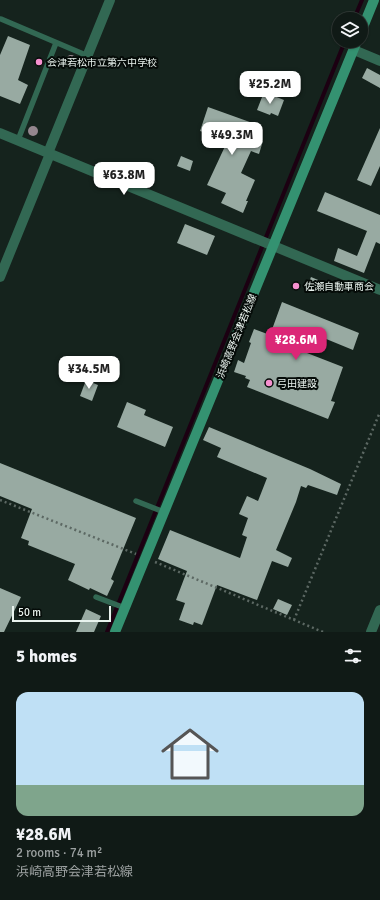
<!DOCTYPE html>
<meta charset="utf-8">
<style>
body{margin:0;font-family:Signika,"Noto Sans JP",sans-serif;background:#1e2723;color:#f1f3f6;height:100vh;display:flex;flex-direction:column;font-size:15px;white-space:nowrap}
*{box-sizing:border-box;margin:0}
p{font-size:13px;color:#9ca1a1}
.icon{flex:none;width:22px;height:22px;fill:none;stroke:currentColor;stroke-width:2;stroke-linecap:round;stroke-linejoin:round}
.map{position:relative;height:632px;overflow:hidden}
.side{display:flex;flex-direction:column;background:#101a16;flex:1}
.side>*{flex:none}
.tools{position:absolute;left:332px;top:12px;display:grid;gap:8px}
.tools a{display:grid;place-items:center;width:36px;height:36px;border-radius:50%;background:#101a16;box-shadow:0 1px 3px #0004,0 0 0 1px #303835;font-size:20px}
.scale{position:absolute;left:12px;bottom:10px;width:99px;box-sizing:border-box;padding-left:4px;border:2px solid #e9f3ee;border-top:0;font-size:11px;line-height:14px;white-space:nowrap;color:#e9f3ee;-webkit-text-stroke:3px #050b08;paint-order:stroke}
.price{position:absolute;translate:-50% -34px;padding:0 9px;border-radius:8px;background:#fff;color:#222;font-size:13px;line-height:26px;filter:drop-shadow(0 1px 2px #0008)}
.price::after{content:'';position:absolute;left:50%;top:24px;width:12px;height:9px;margin-left:-6px;background:inherit;clip-path:polygon(0 0,100% 0,50% 100%)}
.price.on{background:#db2777;color:#fff}
ul{padding:0;list-style:none}
li{display:grid;align-content:center;gap:8px;height:212px;padding:0 16px}
li span{display:grid;place-items:center;height:124px;border-radius:12px;color:#555}
li>.icon{margin-inline-start:auto}
span .icon{width:72px;height:72px;fill:#fffc;stroke-width:1}
li b{font-size:17px}
h2{display:flex;justify-content:space-between;align-items:center;height:48px;padding:0 16px;font-size:17px}
.map>svg:first-child{display:block}
</style>
<div class="map">
<svg width="380" height="632" viewBox="0 0 380 632">
<rect width="100%" height="100%" fill="#15231d"/>
<g fill="none" stroke-linecap="round" stroke-linejoin="round">
<path stroke="#1c0012" stroke-width="4" d="M354,19L362,0
M107,632L345,41"/>
</g>
<path fill="#98aaa2" d="M8,36L30,45L18,80L28,85L20,104L0,96V55Z
M367,68L380,75V88L362,78Z
M264,92L284,100L278,116L271,113L270,115L257,110Z
M208,107L258,125L254,138L263,141L259,154L251,151L241,173L255,180L246,201H248L243,213L221,203L226,193L207,185L227,142L224,141L225,139L200,131Z
M380,128V166L371,186L357,180Z
M181,156L193,161L190,171L177,166Z
M325,192L380,215V244L376,242L364,273L334,261L338,248L357,256L367,231L317,211Z
M185,224L215,236L207,255L177,243Z
M311,277L323,282L319,292L307,287Z
M282,302L359,333L353,350L314,334L307,353L343,367L331,401L335,402L328,419L247,387L250,380L245,378L246,376L234,372L238,360L244,363L251,343L249,342L254,329L270,335Z
M86,380L98,385L92,401L80,396Z
M127,402L146,410L144,415L173,427L165,447L117,427Z
M209,427L310,469L341,484L337,495L308,485L306,488L301,486L296,502L276,550L292,558L288,567L272,561L257,600L217,585L202,625L194,622L193,625L179,620L185,603L176,600L187,571L158,559L170,530L240,558L247,537L242,535L248,518L239,514L247,496L258,501L267,478L217,457L221,448L203,440Z
M0,463L136,518L111,579L114,581L107,596L90,588L89,590L68,580L75,564L28,545L29,541L21,538L32,509L0,496Z
M0,588L21,597L4,632H0Z
M278,599L292,605L287,615L273,609Z
M86,609L101,616L94,632H76Z"/>
<g fill="none" stroke-linecap="round" stroke-linejoin="round">
<path stroke="#5c6863" stroke-width="2.5" stroke-dasharray="2 3" stroke-linecap="butt" d="M0,500L136,554
M155,562L323,632
M294,620L380,412"/>
<path stroke="#326853" stroke-width="5.5" d="M1,19L88,56
M18,140L56,43
M136,501L164,512
M96,597L125,608"/>
<path stroke="#326853" stroke-width="10" d="M354,50L380,61
M0,133L380,290
M48,153L110,0
M0,277L50,154
M371,632L380,610"/>
<path stroke="#349271" stroke-width="10" d="M361,32L374,0
M115,632L357,41"/>
</g>
<g fill="#94868e">
<circle cx="71" cy="60" r="5"/>
<circle cx="33" cy="131" r="5"/>
</g>
<g fill="#f690cf" stroke="#050b08" stroke-width="1.5">
<circle cx="39" cy="62" r="4"/>
<circle cx="296" cy="286" r="4"/>
<circle cx="269" cy="383" r="4"/>
</g>
<g text-anchor="middle" stroke-width="4" stroke-linejoin="round" paint-order="stroke">
<g font-size="10" fill="#e9f3ee" stroke="#050b08" text-anchor="start">
<text x="47" y="66">会津若松市立第六中学校</text>
<text x="304" y="290">佐瀬自動車商会</text>
<text x="277" y="387">弓田建設</text>
</g>
<g font-size="10" fill="#e9f3ee" stroke="#050b08">
<text transform="translate(236 336) rotate(-68)" y="4">浜崎高野会津若松線</text>
</g>
</g>
</svg>
<div class="tools">
<a><svg class="icon" aria-label="layers" viewBox="0 0 24 24"><path d="M12 4l9 5-9 5-9-5zM3 14l9 5 9-5"/></svg></a>
</div>
<div class="scale">50 m</div>
<b class="price" style="left:270px;top:105px">¥25.2M</b>
<b class="price" style="left:232px;top:156px">¥49.3M</b>
<b class="price" style="left:124px;top:196px">¥63.8M</b>
<b class="price on" style="left:296px;top:361px">¥28.6M</b>
<b class="price" style="left:89px;top:390px">¥34.5M</b>
</div>
<section class="side">
<h2>5 homes<svg class="icon" aria-label="filters" viewBox="0 0 24 24"><path d="M4 7h16M4 17h16"/><circle cx="9" cy="7" r="2"/><circle cx="15" cy="17" r="2"/></svg></h2>
<ul>
<li><span style="background:linear-gradient(#bfe0f5 75%,#7fa58c 0)"><svg class="icon" aria-label="home" viewBox="0 0 24 24"><path d="M3 11l9-7 9 7M6 9v11h12V9"/></svg></span><div><b>¥28.6M</b><p>2 rooms · 74 m²</p><p>浜崎高野会津若松線</p></div></li>
</ul>
</section>
